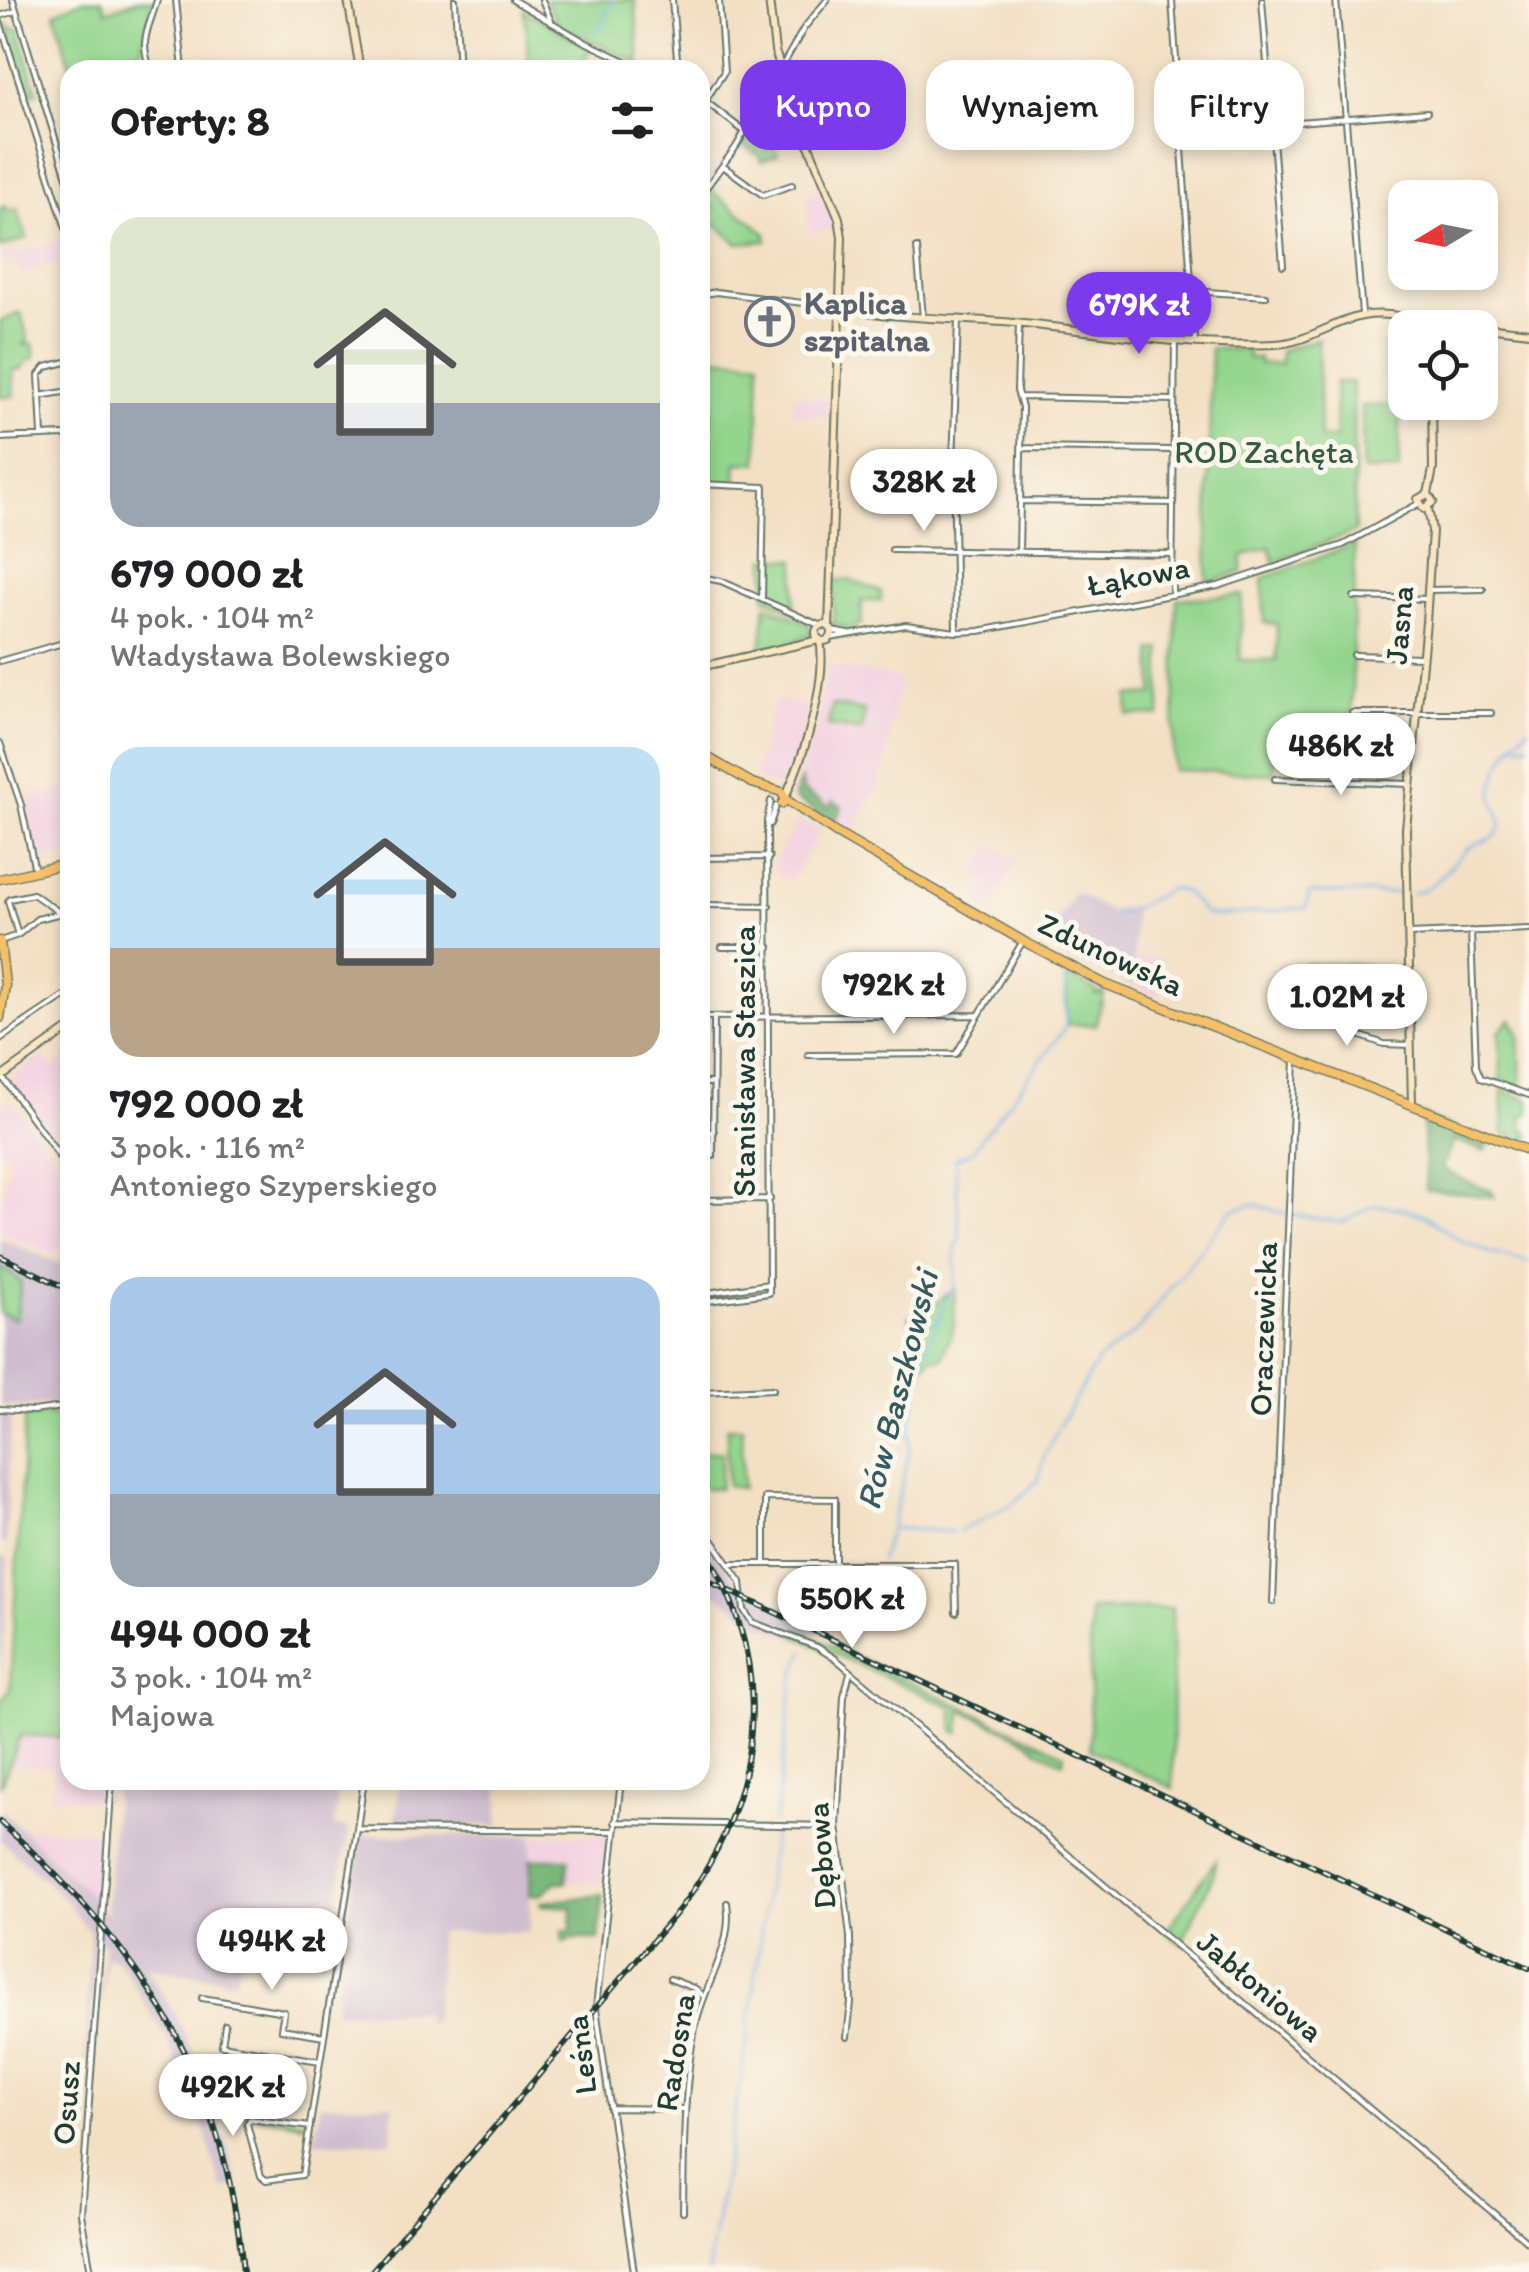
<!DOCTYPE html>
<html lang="pl">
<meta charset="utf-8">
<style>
body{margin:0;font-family:Itim,sans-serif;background:#f6f6f6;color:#202124;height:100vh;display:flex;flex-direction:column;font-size:38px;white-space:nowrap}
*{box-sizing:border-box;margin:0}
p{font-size:32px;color:#757577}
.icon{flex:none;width:55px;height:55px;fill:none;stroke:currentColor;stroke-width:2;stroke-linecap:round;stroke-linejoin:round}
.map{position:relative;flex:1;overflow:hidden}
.side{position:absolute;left:60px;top:60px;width:650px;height:1730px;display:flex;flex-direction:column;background:#fff;border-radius:30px;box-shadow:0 5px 15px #0003}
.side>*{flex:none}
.top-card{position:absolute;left:740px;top:60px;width:638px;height:90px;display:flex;gap:20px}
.needle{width:65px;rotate:260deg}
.controls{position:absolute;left:1388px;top:180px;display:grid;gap:20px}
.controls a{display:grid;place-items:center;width:110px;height:110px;border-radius:20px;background:#fff;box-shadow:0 5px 15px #0003;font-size:50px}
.price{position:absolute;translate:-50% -85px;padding:0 22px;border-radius:35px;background:#fff;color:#222;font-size:32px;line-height:65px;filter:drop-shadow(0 2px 5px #0008)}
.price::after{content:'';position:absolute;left:50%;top:60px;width:30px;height:22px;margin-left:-15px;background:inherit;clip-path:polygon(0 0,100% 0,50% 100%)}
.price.on{background:#7c3aed;color:#fff}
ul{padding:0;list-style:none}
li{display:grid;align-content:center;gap:20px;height:530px;padding:0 50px}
li span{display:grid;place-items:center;height:310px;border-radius:30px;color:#555}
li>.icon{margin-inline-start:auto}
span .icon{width:180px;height:180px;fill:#fffc;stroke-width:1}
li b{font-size:42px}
h2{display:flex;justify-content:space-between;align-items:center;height:120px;padding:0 50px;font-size:42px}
.chip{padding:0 35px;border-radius:30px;background:#fff;box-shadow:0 5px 15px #0003;font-size:35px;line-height:90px}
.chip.on{background:#7c3aed;color:#fff}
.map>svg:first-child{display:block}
</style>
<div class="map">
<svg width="1529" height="2272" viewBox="0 0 1529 2272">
<rect width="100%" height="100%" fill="#fbf7ec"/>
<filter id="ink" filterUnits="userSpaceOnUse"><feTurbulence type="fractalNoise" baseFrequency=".01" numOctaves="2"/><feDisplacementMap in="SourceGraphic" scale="20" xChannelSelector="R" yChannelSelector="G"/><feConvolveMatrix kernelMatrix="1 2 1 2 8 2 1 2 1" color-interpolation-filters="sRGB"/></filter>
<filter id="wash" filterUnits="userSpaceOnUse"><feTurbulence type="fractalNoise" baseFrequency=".0048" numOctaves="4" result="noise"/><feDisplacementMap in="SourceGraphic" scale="40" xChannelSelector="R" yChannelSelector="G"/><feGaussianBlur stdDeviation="2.25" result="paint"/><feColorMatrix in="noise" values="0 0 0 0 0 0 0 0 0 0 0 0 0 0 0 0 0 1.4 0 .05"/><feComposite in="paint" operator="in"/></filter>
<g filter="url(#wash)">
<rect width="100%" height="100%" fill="#f3e0c4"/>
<path fill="#f3cfe0" d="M820,190L832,212L836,230L809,232L807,195Z
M61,241L66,260L20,273L14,258L0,263V254L14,249L16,254Z
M713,297L712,372L700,374V300Z
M794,397L832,399L831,417L793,413Z
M827,665L900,678L882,781L852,834L794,799L792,795L815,735Z
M775,698L808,706L798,756L781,783L775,787L754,777Z
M70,787V855L42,860L34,852L25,803L28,799Z
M798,819L820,831L791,881L775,872V860Z
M992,844L1019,860L989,912L975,905L989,881L975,873Z
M1161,958L1159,998L1133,986L1134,959Z
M70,1055V1163L9,1080L43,1056L52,1068Z
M10,1099L70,1179V1223L55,1255L0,1231V1209L10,1153L0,1151V1106Z
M21,1735L70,1738V1780H108L106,1801L52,1797L54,1767L9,1765Z
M18,1827L104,1833L95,1900H92Z
M532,1836H609L604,1883L566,1882L568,1859H531Z"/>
<path fill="#cfbdcf" d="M1075,892L1109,911L1134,906L1133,986L1044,944Z
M0,1238L70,1268V1298L66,1297L70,1302V1402L24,1407L0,1405V1313L16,1318L21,1282L0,1267Z
M0,1413H11L6,1543H0Z
M700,1530L737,1584L831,1629L792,1636L759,1624L720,1596L700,1588V1571L709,1574L700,1559Z
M0,1557L8,1558L0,1693Z
M116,1780H340L334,1826L348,1829L330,1954L243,1942L236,1981L146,1967L176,2016L200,2066L217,2111L238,2186L222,2189L198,2109L165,2036L119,1961L107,1957L96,2065L104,1946L97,1937L87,2064L85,2062L90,1933L63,1897L0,1840V1809L95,1900L104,1833L98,1907L106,1915Z
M401,1780H499V1826L394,1825Z
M361,1835L532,1836L529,1932H438V1981L433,2023H425V2012L335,2011Z
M320,2104H393L392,2142H314Z"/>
<path fill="#93d58d" stroke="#598960" stroke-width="2.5" d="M81,0H102L106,11L138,0H154L140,52L148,70H101L99,66L72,70L55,13Z
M545,0H635L640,64L560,26Z
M524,10L590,48L581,70H545L543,62L529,65Z
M6,24L13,29L18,28L37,92L29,94Z
M758,118L760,141L771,137L778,155L761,161L760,156L742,144Z
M710,190L766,233L767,241L737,243L709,217L715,209L703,199Z
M6,206L8,212L17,209L27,238L0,248V208Z
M21,313L28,340L24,345L33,344L35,358L29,359L22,369L13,370L14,396L0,397V321Z
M1318,339L1320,438H1336L1335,382H1353L1355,532L1274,562L1270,547L1242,556V572L1207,583L1211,348L1248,350V358H1259V364H1281V350Z
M712,357L760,361L758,463L737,462L736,484L710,483Z
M1400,405L1399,470L1363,471L1362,406Z
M1355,544L1351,746L1275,747L1274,774L1173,770L1177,599L1242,595L1240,660H1276L1277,624L1264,623L1263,578Z
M766,558L796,560L794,611L766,598Z
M834,580H850L881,592V601H862L861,624L850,629L833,625Z
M766,605L807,623L813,633L787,645L761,650Z
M1161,649L1160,716L1128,715L1129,696L1154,694L1152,651Z
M832,705L865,711L861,731L828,726Z
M1306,964L1366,965L1364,984L1357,983L1353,1019L1314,1015L1313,1007H1305Z
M1069,977L1097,991L1096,995L1105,992L1095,1025L1067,1024L1066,980Z
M1511,1019L1519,1033L1521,1088L1501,1080L1499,1031Z
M1502,1090L1529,1100V1114L1522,1115L1523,1131H1529V1144L1504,1134Z
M0,1267L21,1282L16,1319L0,1313Z
M955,1288L954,1326L942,1359L932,1358L923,1368L907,1358L916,1334L909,1316L934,1305Z
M70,1413V1738L21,1735L0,1787V1704L10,1688L25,1416Z
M727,1427H742L743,1488L727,1486Z
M700,1452H722L720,1488H700Z
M1172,1608L1173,1788L1090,1749V1610Z
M796,1629L1064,1754L1063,1762L1040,1751L1028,1741L963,1710L959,1733L954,1731L952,1707L795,1636Z
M1215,1861L1214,1874L1181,1944L1166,1932Z
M200,2066L240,2072L235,2109L304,2121L303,2124L217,2111Z"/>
<path fill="#76b678" stroke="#4a7a56" stroke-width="2.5" d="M801,780L804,792L829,807L833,801L842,807L834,823L795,799L794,795Z
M1422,1115L1489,1143L1484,1151L1454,1140L1442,1168C1457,1178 1473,1185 1492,1191L1495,1197L1426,1190Z
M531,1859H569L566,1882H556L541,1895H530Z
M603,1895L599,1939H575L563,1942L562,1931H571L572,1907L541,1905V1902Z"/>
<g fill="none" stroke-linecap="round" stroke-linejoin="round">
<path stroke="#77b4e9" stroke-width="2.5" d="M596,33L613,0
M1511,745L1529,744
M1413,893C1442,887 1449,861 1472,846C1481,840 1493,842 1499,831C1506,818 1492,806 1493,794C1494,769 1512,743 1529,727
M1115,914L1127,912L1171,888L1185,892L1205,914L1215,916L1306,908L1309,893H1404
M1292,1215L1342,1222L1375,1205L1404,1209L1426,1216L1456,1238L1490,1253L1529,1262
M1059,1426L1098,1360L1137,1331L1231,1211L1253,1204L1286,1214
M894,1528L952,1532
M958,1532L1014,1503L1039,1479L1044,1456L1057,1430
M880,1560L891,1528L910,1450V1427L930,1339L950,1292L955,1288L956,1244L960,1241L955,1159L971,1152L1066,1027L1065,972
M816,1620L827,1599L864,1592L877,1567
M775,1821L794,1676L804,1650
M713,2240L748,2036L774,1830
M708,2272L712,2244"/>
</g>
</g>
<g filter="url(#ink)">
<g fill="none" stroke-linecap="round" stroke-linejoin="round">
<defs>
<path id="street" d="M13,0L70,187
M176,0L183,70
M455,0L459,70
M513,0L585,42L645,70
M542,0L552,23
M672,0L678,70
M1172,0L1195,341
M1262,0L1283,265
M1336,0L1362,314
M0,16L16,11
M0,22L70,241
M151,70C138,40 149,29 157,0
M700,97L745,132
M705,101L724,72L719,0
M1181,131L1427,112
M723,166L763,195L792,185
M700,196L736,147L804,28L827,0
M917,248L923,318
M1192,291L1266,296
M700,295L716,292L835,307
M1019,323L1017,391L1022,407L1019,552
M39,396L70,391
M1019,397L1174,400
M42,435L39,375L46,367L70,361
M0,438L63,435L70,438
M1021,448L1174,450
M700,484L764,487L762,599
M1020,501L1173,503
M892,550L1172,554
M700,577L721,581L821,626
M1428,590L1483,589
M1172,595L1175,340
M1354,597L1428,599
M956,630L953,464L958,320
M831,631L849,634
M830,638L906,625L956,632L979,631L1218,586L1343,545L1418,504
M1354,655L1422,657
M0,661L70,641
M1352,713H1491
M0,743L21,805L35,871
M1275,779L1409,784
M770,824L776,806
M700,858L769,857
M706,905L769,906
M1471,931L1476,1066L1481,1078L1529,1095
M1409,934L1529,929
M18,935L8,901L10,899L33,894L59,912
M3,940L18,935L37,919L70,911
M722,947H769
M1360,986L1355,1034L1384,1044L1410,1045
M700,1017L979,1015L1023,941
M0,1039L70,992
M808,1055L956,1054L979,1015
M3,1078L70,1171
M700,1083H714
M700,1132H714
M713,1156L714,1017
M59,1157L70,1148
M700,1200L770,1199
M700,1294L769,1284
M700,1302L769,1293L767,821L771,801
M700,1392L773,1389
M0,1409L33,1411L70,1406
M700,1522L741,1582L744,1610L752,1622L817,1647L836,1659L1529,2243
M729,1564H955L956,1612
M765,1564V1498L835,1499V1564
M1273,1602L1295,1059
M621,1780L596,2008L634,2272
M615,1822L835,1826
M358,1829L613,1831
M670,1979L696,1989L702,1995
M202,1998L284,2012L281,2029L324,2036
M225,2025L222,2045L320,2061
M847,2037L851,2003L850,1937L837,1826L844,1696L850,1673
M610,2108L685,2109
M310,2127L250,2119L247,2124L261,2176L266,2180L302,2175L357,1829L364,1780
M683,2212C684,2151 683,2088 695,2028C703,1986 734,1947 727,1903
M91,2272L81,2214L112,1780"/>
<path id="secondary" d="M348,0L360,70
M769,0L775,51L797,117L839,218L842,237L840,301
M846,308C902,320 958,318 1014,323C1101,331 1187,348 1275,344C1306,343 1332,322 1362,316C1385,312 1417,317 1438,326
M1452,327L1469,325L1529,332
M1428,494L1418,499L1424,509L1433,502L1428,494L1433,469L1432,402
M816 633a8 8 0 1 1 16 0a8 8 0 1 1-16 0Z
M829,627L840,313
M700,667L819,640
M785,797C803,759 828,682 820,640
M0,1078L70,1028
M1412,1105L1406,829L1426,622L1432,531L1428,508"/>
<path id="primary" d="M700,753L752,783L782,792L785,799L782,804
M785,799L836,833L1023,941L1105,984L1529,1151
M0,879L70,863
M0,941L5,985L0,1018"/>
</defs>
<use href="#street" stroke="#697666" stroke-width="8"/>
<use href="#secondary" stroke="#697666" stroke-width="10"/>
<use href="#primary" stroke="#697666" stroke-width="11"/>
<use href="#street" stroke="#fff" stroke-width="4"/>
<use href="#secondary" stroke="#fbe6c3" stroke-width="6"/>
<use href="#primary" stroke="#f4c16a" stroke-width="8"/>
<defs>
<path id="rail" d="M0,1256L70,1290
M700,1577L1529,1968
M0,1822C143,1949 226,2077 243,2272
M371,2272L674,1916C763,1805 781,1664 700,1543"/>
</defs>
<use href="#rail" stroke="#1f3d34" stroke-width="6"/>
<use href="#rail" stroke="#fbf7ec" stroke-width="2.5" stroke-dasharray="8" stroke-linecap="butt"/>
</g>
</g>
<defs>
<symbol id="church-ring" viewBox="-11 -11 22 22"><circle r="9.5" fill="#fbf7ec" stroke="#6b7280" stroke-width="1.5"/><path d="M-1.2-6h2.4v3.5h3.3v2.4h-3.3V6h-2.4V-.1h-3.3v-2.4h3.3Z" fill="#6b7280"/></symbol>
</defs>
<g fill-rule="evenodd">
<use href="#church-ring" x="742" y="294" width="55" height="55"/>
</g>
<g text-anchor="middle" stroke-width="10" stroke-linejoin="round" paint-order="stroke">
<g font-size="32" font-weight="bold" fill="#5b616d" stroke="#fbf7ec" text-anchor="start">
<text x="804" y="314">Kaplica<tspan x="804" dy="37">szpitalna</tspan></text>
</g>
<g font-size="32" fill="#365b46" stroke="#fbf7ec">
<text x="1264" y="463">ROD Zachęta</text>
</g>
<g font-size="32" fill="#1f3d34" stroke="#fbf7ec">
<text transform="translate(1138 576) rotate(-11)" y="11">Łąkowa</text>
<text transform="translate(1399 625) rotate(-85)" y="11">Jasna</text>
<text transform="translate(1111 954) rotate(25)" y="11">Zdunowska</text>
<text transform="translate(744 1061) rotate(-90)" y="11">Stanisława Staszica</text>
<text transform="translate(1263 1329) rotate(-88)" y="11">Oraczewicka</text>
<text transform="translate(821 1856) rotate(-94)" y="11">Dębowa</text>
<text transform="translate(1260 1986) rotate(40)" y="11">Jabłoniowa</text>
<text transform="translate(675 2052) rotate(-81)" y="11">Radosna</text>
<text transform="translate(581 2055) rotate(-97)" y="11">Leśna</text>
<text transform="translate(66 2103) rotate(-86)" y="11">Osusz</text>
</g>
<g font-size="35" font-style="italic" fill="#355b61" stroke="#fbf7ec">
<text transform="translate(897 1390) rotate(-76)" y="12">Rów Baszkowski</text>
</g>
</g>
</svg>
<div class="controls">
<a><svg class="needle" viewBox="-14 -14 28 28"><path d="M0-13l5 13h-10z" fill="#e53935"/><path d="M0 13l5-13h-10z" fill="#757577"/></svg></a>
<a><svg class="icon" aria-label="locate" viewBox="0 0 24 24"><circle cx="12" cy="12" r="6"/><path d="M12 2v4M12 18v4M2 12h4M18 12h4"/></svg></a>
</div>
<b class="price on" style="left:1139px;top:357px">679K zł</b>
<b class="price" style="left:924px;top:534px">328K zł</b>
<b class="price" style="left:1341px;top:798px">486K zł</b>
<b class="price" style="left:894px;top:1037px">792K zł</b>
<b class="price" style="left:1347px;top:1049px">1.02M zł</b>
<b class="price" style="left:852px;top:1651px">550K zł</b>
<b class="price" style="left:272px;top:1993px">494K zł</b>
<b class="price" style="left:233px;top:2139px">492K zł</b>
<div class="top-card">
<a class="chip on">Kupno</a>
<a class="chip">Wynajem</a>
<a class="chip">Filtry</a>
</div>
<section class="side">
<h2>Oferty: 8<svg class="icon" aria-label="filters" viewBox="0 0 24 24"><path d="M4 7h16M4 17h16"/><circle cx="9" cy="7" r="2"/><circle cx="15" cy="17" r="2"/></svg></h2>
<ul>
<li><span style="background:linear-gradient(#dfe7d0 60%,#9aa5b1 0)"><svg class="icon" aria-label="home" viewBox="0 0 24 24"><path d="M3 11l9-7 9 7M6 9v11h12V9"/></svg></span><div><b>679 000 zł</b><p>4 pok. · 104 m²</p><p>Władysława Bolewskiego</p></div></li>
<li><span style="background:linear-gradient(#bfe0f5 65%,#b9a48a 0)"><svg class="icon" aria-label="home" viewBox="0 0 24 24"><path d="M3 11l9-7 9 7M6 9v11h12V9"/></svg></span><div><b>792 000 zł</b><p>3 pok. · 116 m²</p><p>Antoniego Szyperskiego</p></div></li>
<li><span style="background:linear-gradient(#a9c7e8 70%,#9aa5b1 0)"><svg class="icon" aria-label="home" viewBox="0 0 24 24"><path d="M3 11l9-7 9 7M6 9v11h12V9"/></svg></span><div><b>494 000 zł</b><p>3 pok. · 104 m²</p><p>Majowa</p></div></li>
</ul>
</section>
</div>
